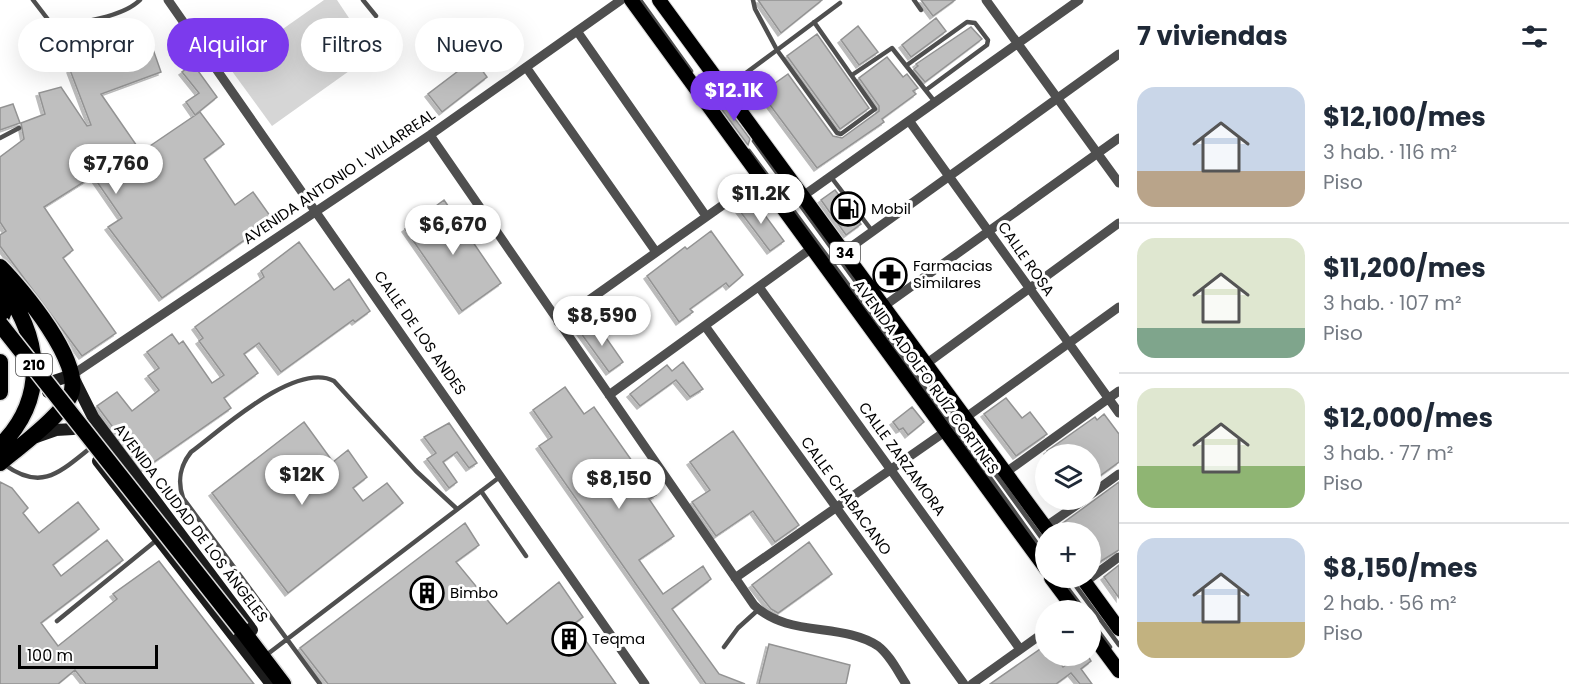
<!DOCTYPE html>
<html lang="es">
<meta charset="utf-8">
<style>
body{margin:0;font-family:Poppins,sans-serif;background:#f2f2f3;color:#1f2937;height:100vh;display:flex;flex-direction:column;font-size:22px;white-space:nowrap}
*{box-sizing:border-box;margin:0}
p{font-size:20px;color:#747a83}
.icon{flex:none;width:33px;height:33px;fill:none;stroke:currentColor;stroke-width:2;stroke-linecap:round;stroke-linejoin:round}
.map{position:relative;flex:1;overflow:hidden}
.panel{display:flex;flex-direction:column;background:#fff;width:450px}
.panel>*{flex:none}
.top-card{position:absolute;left:18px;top:18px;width:570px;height:54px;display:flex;gap:12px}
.controls{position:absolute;left:1035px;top:444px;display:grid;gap:12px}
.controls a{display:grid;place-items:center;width:66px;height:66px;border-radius:50%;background:#fff;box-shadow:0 6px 24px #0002;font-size:30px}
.scale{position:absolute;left:18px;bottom:15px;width:140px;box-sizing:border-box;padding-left:6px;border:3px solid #000;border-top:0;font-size:16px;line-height:21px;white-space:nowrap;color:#000;-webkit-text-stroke:4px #fff;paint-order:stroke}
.price{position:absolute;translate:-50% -51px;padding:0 14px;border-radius:21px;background:#fff;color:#222;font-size:20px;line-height:39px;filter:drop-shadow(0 2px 3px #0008)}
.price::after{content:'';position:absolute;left:50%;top:36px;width:18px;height:14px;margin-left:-9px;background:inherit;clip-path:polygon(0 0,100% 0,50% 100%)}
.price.selected{background:#7c3aed;color:#fff}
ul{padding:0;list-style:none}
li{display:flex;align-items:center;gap:18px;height:150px;padding:0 18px}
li+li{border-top:2px solid #e0e1e3}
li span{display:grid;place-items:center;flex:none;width:168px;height:120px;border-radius:18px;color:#555}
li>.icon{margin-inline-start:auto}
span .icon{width:72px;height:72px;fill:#fffc;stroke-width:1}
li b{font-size:26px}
h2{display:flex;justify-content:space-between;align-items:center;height:72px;padding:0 18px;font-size:26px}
.chip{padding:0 21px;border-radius:27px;background:#fff;box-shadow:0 6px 24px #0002;font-size:21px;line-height:54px}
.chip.selected{background:#7c3aed;color:#fff}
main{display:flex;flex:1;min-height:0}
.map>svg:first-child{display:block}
</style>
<main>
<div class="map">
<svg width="1119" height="684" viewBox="0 0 1119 684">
<defs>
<filter id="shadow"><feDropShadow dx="-3" dy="3" stdDeviation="0" flood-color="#0004"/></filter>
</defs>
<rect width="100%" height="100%" fill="#fff"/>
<path fill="#d6d6d6" d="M324,0H337L373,54L272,126L229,67Z"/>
<path fill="#bfbfbf" stroke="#939393" stroke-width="1.5" filter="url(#shadow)" d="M758,0H822L781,33Z
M921,0H955L933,16Z
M936,18L946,31L911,57L902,45Z
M858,26L878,52L859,65L841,40Z
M971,27L982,39L925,82L914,69L918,66L916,64Z
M817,34L869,108L840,129L787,56Z
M149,38L161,72L101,94L141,152L200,112L224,144L204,159L235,205L253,192L273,220L162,298L108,227L122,218L93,176L44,207L73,250L63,258L116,333L82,356L0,246V235L6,231L0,222V157L24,139L21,123L45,114L39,93L61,87L87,126L91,125L70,70Z
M887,57L903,77L907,74L918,88L913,91L916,94L882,119L884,122L817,168L761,93L788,74L833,136L842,138L879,111V106L859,78Z
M474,59L487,77L442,112L428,94Z
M193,64L217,97L195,115L186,102L199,93L182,72Z
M721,100L750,139L748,145L717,103Z
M13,104L20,123L0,130V108Z
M835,190L861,224L846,235L821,200Z
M753,199L784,241L770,251L739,210Z
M444,200L501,283L462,311L405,229Z
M711,231L743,275L729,287L726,283L690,309L693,312L679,322L647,276L685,247L687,249Z
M299,242L334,290L349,279L370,311L355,322L353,320L281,372L259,343L244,354L258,373L224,398L231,408L144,469L97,406L117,392L132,411L159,390L148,376L159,368L147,352L172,334L179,344L183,341L212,383L224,375L199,341L203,338L195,327L264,277L261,271Z
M595,322L623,362L609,372L580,332Z
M683,362L703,389L690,397L676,380L640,406L630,394L667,365L672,371Z
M565,387L584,414L594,407L656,495L649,499L674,536L639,560L663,594L703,566L711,579L672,609L719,674L745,684H706L539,446L552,437L533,410Z
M1006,398L1022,418L1030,412L1047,434L1016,456L984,414Z
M912,407L924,422L908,435L903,428L899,430L893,422Z
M1104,414L1119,434V462L1090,483V454H1049L1047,451L1095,417L1097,420Z
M304,422L333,462L348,450L367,477L353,488L363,501L387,483L403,503L288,593L212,493Z
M449,423L477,463L469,468L457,452L443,462L457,482L449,488L427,459L436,453L424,437Z
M733,431L799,525L775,542L753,511L716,536L692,502L710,490L690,462Z
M0,482L12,488L28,508L23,513L39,533L78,502L99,529L53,565L61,576L107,540L123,560L41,623L58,646L117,599L113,594L159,561L254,684H86L75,670L58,684H0Z
M1119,482V550L1090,568V532H1070L1063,523Z
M465,523L479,545L456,562L507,624L559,582L583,617L574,624L616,684H328L300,648Z
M809,542L832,574L778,613L771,609L752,585Z
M1119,565V598L1104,577Z
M769,644L850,665L846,684H759Z
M1046,645V656H1055L1063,667L1079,656H1088L1091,661L1081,669L1092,684H1080L1071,673L1056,684H990Z"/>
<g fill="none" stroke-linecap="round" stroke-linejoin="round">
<defs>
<path id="primary" d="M631,0L1046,569
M659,0L1049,532
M1051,578L1075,610
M1082,578L1119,629
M1090,632L1119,671"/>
<path id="highway" d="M0,267C21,288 86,365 70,396C61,416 18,448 0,463
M0,283C40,334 50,396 0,446
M0,302L4,311L0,321
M0,362V392
M241,629L283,684"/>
</defs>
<use href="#primary" stroke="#dbdbdb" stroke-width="16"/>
<use href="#highway" stroke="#dbdbdb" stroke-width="19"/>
<path stroke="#4f4f4f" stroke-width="4.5" d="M33,0L53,26C77,23 122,18 140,0
M363,0L376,16
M640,0L691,71
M914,0L921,10
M814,22L875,109L841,134L837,133L777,50L840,3
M907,65L967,22L975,23L988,40L987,45L926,90
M852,75L892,48L935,102
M727,87L777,50L755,9L753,0
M0,138L19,128
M754,141L1046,544
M749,151L953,426L1046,556
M831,177L873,232
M5,465C41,491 59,473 89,449
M481,491L526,556
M1060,578L1084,610
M1070,578L1119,645
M1090,620L1110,647
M57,621L158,539
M724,647L738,628L759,609
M269,653L501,476
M320,684L183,498C177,480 180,466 191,452C222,429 296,361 334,381L416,471L457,509"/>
<path stroke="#4f4f4f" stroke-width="9" d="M168,0L645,684
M986,0L1119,183
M577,31L706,216
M526,67L656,252
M910,122L1119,413
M430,135L754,605C788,638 842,622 878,646C890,655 898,672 906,684
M803,196L1079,0
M844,252L1119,54
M759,287L1020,649
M884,306L1119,138
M558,322L761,178
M705,326L964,684
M926,364L1119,223
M72,375L430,135L621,0
M609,395L812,248
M965,418L1119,307
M1005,473L1119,391
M1090,495L1119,474
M1045,527L1084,500
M735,578L946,431
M1085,582L1119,557
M972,684L1046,631"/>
<path stroke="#1c1c1c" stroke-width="12" d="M48,392L54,381L72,375L93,417L252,630
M36,437L56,430L73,429
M98,461L271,684"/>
<use href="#primary" stroke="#000" stroke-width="14"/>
<use href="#highway" stroke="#000" stroke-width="16"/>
<defs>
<path id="highway-bridge" d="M0,324L241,629"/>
</defs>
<use href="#highway-bridge" stroke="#dbdbdb" stroke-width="19" stroke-linecap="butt"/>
<use href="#highway-bridge" stroke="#000" stroke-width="16"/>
</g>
<defs>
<symbol id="fuel-ring" viewBox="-11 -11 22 22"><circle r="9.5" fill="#fff" stroke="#000" stroke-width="1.5"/><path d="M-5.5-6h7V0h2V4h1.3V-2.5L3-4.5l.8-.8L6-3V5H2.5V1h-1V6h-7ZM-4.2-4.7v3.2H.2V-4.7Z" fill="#000"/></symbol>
<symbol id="pharmacy-ring" viewBox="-11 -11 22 22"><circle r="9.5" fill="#fff" stroke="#000" stroke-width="1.5"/><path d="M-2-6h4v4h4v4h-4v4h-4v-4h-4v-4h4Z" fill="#000"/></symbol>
<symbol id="building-ring" viewBox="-11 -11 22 22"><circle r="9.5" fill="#fff" stroke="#000" stroke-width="1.5"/><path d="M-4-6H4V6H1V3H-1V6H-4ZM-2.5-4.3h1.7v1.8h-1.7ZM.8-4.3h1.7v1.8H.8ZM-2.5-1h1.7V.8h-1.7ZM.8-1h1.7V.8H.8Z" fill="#000"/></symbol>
</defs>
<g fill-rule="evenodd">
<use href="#fuel-ring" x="829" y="190" width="38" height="38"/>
<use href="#pharmacy-ring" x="871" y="256" width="38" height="38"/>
<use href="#building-ring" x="408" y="574" width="38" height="38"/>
<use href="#building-ring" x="550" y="620" width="38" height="38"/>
</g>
<g text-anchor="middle" stroke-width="6" stroke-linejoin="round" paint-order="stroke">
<g fill="#fff" stroke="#4c4c4c" stroke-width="1.5">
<rect x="830" y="242" width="30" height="22" rx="4.5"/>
<rect x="16" y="354" width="36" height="22" rx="4.5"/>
</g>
<g font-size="14" font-weight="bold" fill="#000">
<text x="845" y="258">34</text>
<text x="34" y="370">210</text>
</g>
<g font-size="15" fill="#000" stroke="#fff">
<text transform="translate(339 177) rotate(-34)" y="5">AVENIDA ANTONIO I. VILLARREAL</text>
<text transform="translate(1026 259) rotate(55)" y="5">CALLE ROSA</text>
<text transform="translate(420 333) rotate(55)" y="5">CALLE DE LOS ANDES</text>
<text transform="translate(926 377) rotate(54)" y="5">AVENIDA ADOLFO RUÍZ CORTINES</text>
<text transform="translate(902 459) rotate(54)" y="5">CALLE ZARZAMORA</text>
<text transform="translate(846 496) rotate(54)" y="5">CALLE CHABACANO</text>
<text transform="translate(191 523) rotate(53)" y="5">AVENIDA CIUDAD DE LOS ÁNGELES</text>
</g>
<g font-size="15" fill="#000" stroke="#fff" text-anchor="start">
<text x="871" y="214">Mobil</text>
<text x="913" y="271">Farmacias<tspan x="913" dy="17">Similares</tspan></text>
<text x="450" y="598">Bimbo</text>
<text x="592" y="644">Teqma</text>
</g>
</g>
</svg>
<div class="controls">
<a><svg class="icon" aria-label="layers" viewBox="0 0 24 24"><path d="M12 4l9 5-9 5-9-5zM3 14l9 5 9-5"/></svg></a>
<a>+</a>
<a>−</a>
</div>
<div class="scale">100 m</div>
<b class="price selected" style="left:734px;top:122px">$12.1K</b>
<b class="price" style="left:116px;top:195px">$7,760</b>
<b class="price" style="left:761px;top:225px">$11.2K</b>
<b class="price" style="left:453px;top:256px">$6,670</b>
<b class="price" style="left:602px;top:347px">$8,590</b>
<b class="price" style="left:302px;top:506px">$12K</b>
<b class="price" style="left:619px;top:510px">$8,150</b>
<div class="top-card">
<a class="chip">Comprar</a>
<a class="chip selected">Alquilar</a>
<a class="chip">Filtros</a>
<a class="chip">Nuevo</a>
</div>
</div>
<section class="panel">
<h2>7 viviendas<svg class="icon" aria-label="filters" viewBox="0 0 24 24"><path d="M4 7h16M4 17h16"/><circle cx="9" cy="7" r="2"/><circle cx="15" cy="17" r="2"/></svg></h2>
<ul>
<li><span style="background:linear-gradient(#c9d6e8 70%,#b9a48a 0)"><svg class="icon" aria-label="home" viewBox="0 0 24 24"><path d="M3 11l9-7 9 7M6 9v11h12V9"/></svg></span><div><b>$12,100/mes</b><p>3 hab. · 116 m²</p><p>Piso</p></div></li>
<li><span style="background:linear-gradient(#dfe7d0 75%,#7fa58c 0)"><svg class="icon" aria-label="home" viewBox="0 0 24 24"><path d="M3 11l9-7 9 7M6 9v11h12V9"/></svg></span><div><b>$11,200/mes</b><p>3 hab. · 107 m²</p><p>Piso</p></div></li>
<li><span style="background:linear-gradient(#dfe7d0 65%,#8fb573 0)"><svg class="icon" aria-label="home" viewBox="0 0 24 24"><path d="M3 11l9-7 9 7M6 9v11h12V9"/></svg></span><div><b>$12,000/mes</b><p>3 hab. · 77 m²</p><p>Piso</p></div></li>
<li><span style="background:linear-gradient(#c9d6e8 70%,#c2b280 0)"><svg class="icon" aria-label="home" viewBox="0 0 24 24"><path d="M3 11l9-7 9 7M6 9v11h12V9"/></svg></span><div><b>$8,150/mes</b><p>2 hab. · 56 m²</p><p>Piso</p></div></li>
</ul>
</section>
</main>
